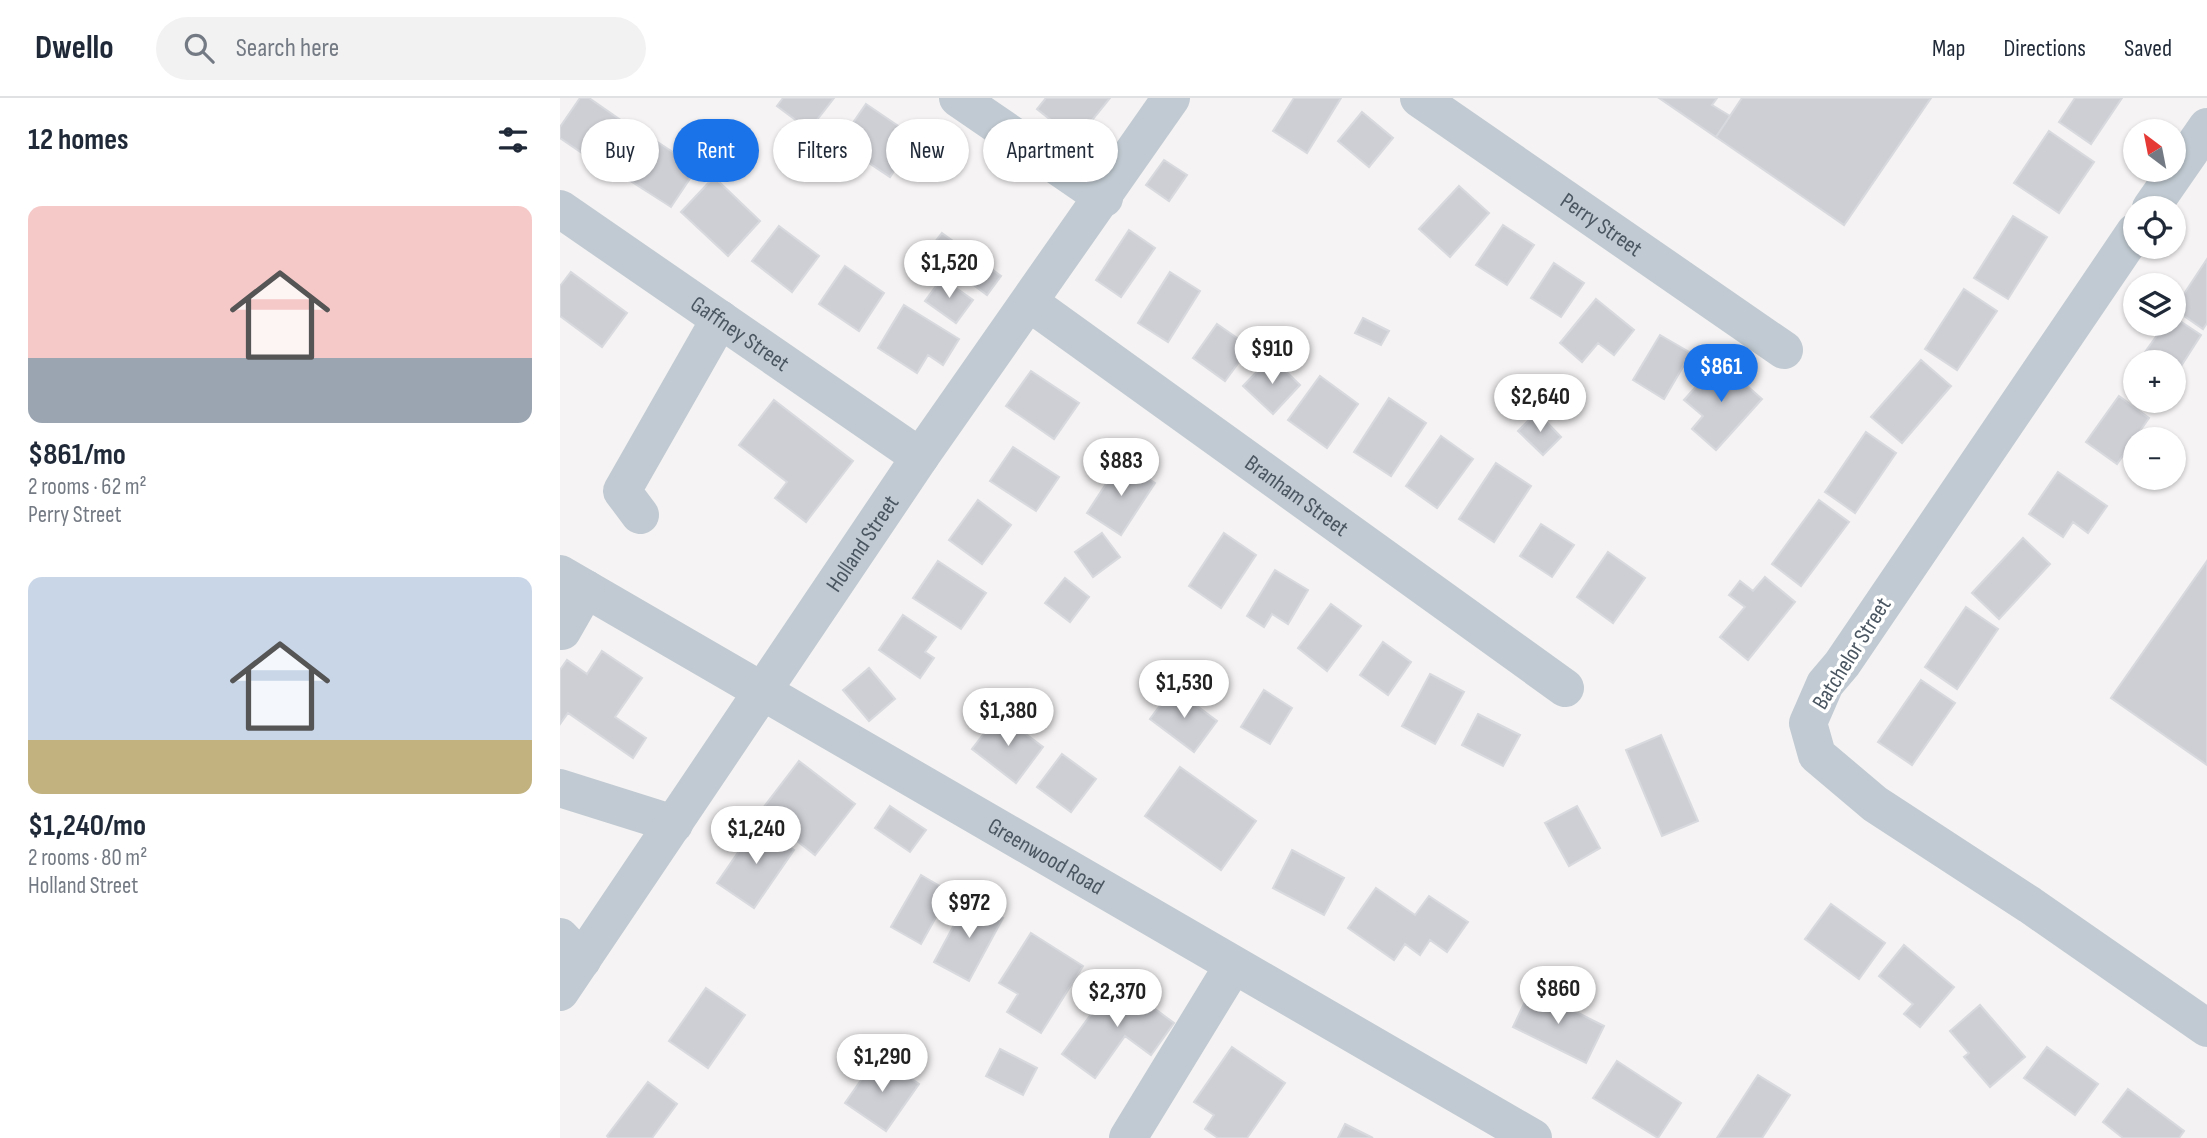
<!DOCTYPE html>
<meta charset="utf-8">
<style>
body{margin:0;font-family:"Sofia Sans Condensed",sans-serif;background:#f2f2f3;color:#1f2937;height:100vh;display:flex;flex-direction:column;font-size:26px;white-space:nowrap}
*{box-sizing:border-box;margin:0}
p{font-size:23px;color:#747a83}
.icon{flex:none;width:38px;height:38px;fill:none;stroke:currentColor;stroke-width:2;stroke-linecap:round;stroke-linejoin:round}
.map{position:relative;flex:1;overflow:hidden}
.sheet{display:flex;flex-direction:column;background:#fff;width:560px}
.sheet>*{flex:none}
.banner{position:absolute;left:21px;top:21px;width:665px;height:63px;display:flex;gap:14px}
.needle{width:46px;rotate:328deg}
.fabs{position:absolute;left:1563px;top:21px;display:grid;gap:14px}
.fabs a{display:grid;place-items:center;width:63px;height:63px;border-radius:50%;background:#fff;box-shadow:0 2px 5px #0004;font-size:35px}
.price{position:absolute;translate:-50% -60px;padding:0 16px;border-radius:24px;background:#fff;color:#222;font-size:23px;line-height:46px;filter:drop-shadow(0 2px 4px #0008)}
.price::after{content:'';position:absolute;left:50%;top:42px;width:21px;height:16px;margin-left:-10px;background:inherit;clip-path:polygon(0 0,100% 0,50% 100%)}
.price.on{background:#1a73e8;color:#fff}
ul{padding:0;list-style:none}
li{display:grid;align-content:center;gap:14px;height:371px;padding:0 28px}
li span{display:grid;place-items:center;height:217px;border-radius:14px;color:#555}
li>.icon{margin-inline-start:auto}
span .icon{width:126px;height:126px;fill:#fffc;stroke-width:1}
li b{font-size:30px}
h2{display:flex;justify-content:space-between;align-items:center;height:84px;padding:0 28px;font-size:30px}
.pill{padding:0 24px;border-radius:32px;background:#fff;box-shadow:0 2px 5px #0004;font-size:24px;line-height:63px}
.pill.on{background:#1a73e8;color:#fff}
header{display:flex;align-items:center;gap:42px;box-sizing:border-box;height:98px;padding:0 35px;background:#fff;border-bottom:2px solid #e0e1e3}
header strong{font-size:33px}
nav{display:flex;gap:38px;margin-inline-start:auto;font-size:24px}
.search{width:490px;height:63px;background:#f2f2f3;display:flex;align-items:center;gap:18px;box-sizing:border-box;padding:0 24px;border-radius:38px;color:#747a83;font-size:26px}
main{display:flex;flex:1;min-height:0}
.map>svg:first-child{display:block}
</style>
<header>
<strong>Dwello</strong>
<div class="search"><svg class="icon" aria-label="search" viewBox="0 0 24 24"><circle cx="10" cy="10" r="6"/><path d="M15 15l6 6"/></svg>Search here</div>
<nav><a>Map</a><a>Directions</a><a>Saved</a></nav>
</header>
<main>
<section class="sheet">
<h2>12 homes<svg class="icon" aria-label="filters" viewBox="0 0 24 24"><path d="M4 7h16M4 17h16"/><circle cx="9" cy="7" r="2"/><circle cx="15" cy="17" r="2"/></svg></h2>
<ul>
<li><span style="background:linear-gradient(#f6c9c9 70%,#9aa5b1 0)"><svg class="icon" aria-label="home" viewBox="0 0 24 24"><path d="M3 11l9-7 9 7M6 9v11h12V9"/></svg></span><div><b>$861/mo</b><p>2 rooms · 62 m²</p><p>Perry Street</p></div></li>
<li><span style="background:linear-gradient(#c9d6e8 75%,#c2b280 0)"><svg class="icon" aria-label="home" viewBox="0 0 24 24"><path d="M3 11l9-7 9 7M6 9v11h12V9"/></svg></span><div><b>$1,240/mo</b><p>2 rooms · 80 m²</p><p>Holland Street</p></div></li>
</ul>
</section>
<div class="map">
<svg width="1647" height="1040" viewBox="0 0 1647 1040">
<rect width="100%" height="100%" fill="#f5f3f3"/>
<path fill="#cdcfd5" stroke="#d7d9de" stroke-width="2" d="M20,0H29L75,32L47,72L0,40V29Z
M223,0H274L249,32L217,8Z
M486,0H550L516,42L477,11Z
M734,0H781L747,55L713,33Z
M1099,0H1157L1152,7L1170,18L1156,39Z
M1182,0H1371L1284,127L1156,39Z
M1515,0H1562L1531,46L1499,24Z
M306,6L356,40L330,79L279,45Z
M802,14L833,40L809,69L778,43Z
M1489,33L1534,64L1499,115L1454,85Z
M96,43L137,70L111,109L69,82Z
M604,62L627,77L609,103L586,87Z
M154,79L200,123L168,158L121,114Z
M899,88L929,115L890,159L859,131Z
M1453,118L1487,139L1448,201L1414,180Z
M943,127L974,147L947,187L916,167Z
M219,128L259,158L232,194L192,163Z
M569,132L595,150L561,199L536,182Z
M382,135L441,178L427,197L368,153Z
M1647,161V225L1643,231L1614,211Z
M994,165L1024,185L1001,219L971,200Z
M285,168L324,195L299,233L259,206Z
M11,174L67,215L42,249L0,218V188Z
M610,174L640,193L608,244L578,225Z
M382,180L413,202L396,225L365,203Z
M1404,191L1437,213L1397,272L1365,251Z
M1036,201L1074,232L1054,257L1038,245L1022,264L1000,245Z
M344,207L399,241L383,267L368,257L357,275L318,250Z
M1614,219L1641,237L1614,279V264H1578L1605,226H1614Z
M803,220L829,233L821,247L795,235Z
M657,226L690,249L665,283L633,260Z
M1100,237L1131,255L1104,301L1073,282Z
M711,259L740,287L713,316L683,288Z
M1361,262L1391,288L1342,345L1311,319Z
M1159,263L1202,301L1156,352L1132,331L1143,318L1124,302Z
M471,273L519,305L494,341L446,308Z
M760,278L798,306L767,350L728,322Z
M1559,298L1589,320L1557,366L1526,344Z
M829,300L866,325L831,378L794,354Z
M214,302L293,363L246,424L215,400L227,384L179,347Z
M977,314L1001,339L983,357L958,333Z
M1306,334L1336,355L1295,415L1265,394Z
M881,338L913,361L877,410L846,388Z
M453,349L499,379L476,413L430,383Z
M561,363L595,385L561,437L527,415Z
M936,365L971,388L934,444L899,421Z
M1498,374L1547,408L1528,435L1513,424L1503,439L1469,416Z
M418,402L451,427L422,466L389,442Z
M1259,402L1289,424L1241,488L1212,466Z
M981,426L1014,447L992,479L960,458Z
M542,435L560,459L533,479L515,454Z
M664,435L696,457L661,510L629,488Z
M1463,440L1490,466L1439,521L1412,495Z
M1048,454L1085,480L1053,525L1017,499Z
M378,463L426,495L401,531L353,500Z
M1647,463V667L1551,600Z
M715,472L748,492L728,526L712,516L704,529L687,518Z
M1205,479L1235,504L1188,562L1160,539L1185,509L1169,497L1180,483L1193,493Z
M505,480L529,499L510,524L485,505Z
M771,506L801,528L767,573L738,550Z
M1406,509L1438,531L1397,591L1365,569Z
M343,517L376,539L365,554L374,560L360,580L319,552Z
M823,544L851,564L828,597L800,577Z
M42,553L82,580L55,619L86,640L73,660L8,615L0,626V572L7,562L27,576Z
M309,570L335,601L309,623L283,592Z
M870,576L904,594L875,646L842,628Z
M1361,582L1395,605L1352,667L1318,644Z
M613,590L657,623L634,654L590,621Z
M704,592L732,610L710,646L681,629Z
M439,616L483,649L456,685L412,651Z
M918,616L960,637L943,668L902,647Z
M1101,637L1138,723L1102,738L1066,652Z
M502,656L536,681L511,714L477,689Z
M239,663L295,706L255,757L200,714Z
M620,669L696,723L661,772L585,718Z
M330,708L366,732L350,754L315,730Z
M1017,708L1040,750L1009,768L985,725Z
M197,727L234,752L194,810L157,785Z
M732,752L784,780L764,817L713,790Z
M361,777L390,794L361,846L331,829Z
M816,790L855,817L869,798L908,824L887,854L870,842L860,857L845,846L834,862L788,830Z
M408,801L443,820L409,883L374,864Z
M1271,806L1325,845L1299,881L1245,841Z
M471,835L523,868L481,935L447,914L458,896L439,885Z
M1344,847L1394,889L1360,929L1344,916L1353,906L1319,878Z
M556,882L614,925L591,957L565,938L535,980L502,956Z
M146,890L185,917L148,970L109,943Z
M971,891L1044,928L1026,965L953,929Z
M1420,907L1465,959L1430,989L1404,959L1409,955L1390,933Z
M672,949L725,985L687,1040H658L645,1031L654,1017L634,1004Z
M1487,949L1538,986L1515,1017L1464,980Z
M440,951L477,970L463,997L426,978Z
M318,958L359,986L326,1033L285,1005Z
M1057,963L1121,1005L1098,1040L1033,1000Z
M1198,977L1230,997L1202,1040H1157Z
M88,984L117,1006L92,1040H49L47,1038Z
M1568,991L1624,1033L1619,1040H1563L1543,1024Z
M785,1026L813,1040H778Z"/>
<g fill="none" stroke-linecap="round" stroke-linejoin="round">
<g stroke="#c1cad2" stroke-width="38">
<path d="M398,0L544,100"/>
<path id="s1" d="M859,0L1224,252"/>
<path d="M1591,110L1647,29"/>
<path id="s2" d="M0,111L360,359"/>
<path d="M1575,134L1282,566L1265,586L1248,625L1257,657L1315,706L1470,807L1647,930"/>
<path id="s3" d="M470,205L1005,590"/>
<path d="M80,417L62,393L160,221"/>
<path id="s4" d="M0,476L973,1040"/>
<path d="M2,533L26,491"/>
<path d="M0,690L114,726"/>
<path d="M0,839L22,862"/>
<path id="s5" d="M0,894L360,359L611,0"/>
<path d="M568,1040L673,868"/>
</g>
</g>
<g text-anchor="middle" stroke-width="7" stroke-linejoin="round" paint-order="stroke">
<g font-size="23" fill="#4a5661" stroke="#fff">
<text dy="8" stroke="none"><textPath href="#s1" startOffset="222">Perry Street</textPath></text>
<text dy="8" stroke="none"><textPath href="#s2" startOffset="219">Gaffney Street</textPath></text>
<text dy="8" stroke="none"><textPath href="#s3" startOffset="329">Branham Street</textPath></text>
<text dy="8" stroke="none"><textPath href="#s5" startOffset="541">Holland Street</textPath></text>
<text transform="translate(1291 555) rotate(-58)" y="8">Batchelor Street</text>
<text dy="8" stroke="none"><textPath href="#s4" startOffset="562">Greenwood Road</textPath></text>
</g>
</g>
</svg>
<div class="fabs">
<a><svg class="needle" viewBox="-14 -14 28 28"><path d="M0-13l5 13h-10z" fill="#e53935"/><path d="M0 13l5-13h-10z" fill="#747a83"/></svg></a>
<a><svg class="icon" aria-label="locate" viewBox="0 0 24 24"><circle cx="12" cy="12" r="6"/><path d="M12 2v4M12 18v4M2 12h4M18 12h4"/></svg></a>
<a><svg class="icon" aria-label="layers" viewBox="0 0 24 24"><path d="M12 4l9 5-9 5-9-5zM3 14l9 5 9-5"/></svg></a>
<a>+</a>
<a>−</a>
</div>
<b class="price" style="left:389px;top:202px">$1,520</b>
<b class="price" style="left:712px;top:288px">$910</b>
<b class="price on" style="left:1161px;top:306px">$861</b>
<b class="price" style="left:980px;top:336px">$2,640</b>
<b class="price" style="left:561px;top:400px">$883</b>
<b class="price" style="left:624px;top:622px">$1,530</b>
<b class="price" style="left:448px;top:650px">$1,380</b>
<b class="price" style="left:196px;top:768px">$1,240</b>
<b class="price" style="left:409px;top:842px">$972</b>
<b class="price" style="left:998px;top:928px">$860</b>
<b class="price" style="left:557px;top:931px">$2,370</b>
<b class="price" style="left:322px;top:996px">$1,290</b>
<div class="banner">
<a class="pill">Buy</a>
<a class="pill on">Rent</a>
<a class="pill">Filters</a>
<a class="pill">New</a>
<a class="pill">Apartment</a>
</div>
</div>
</main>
